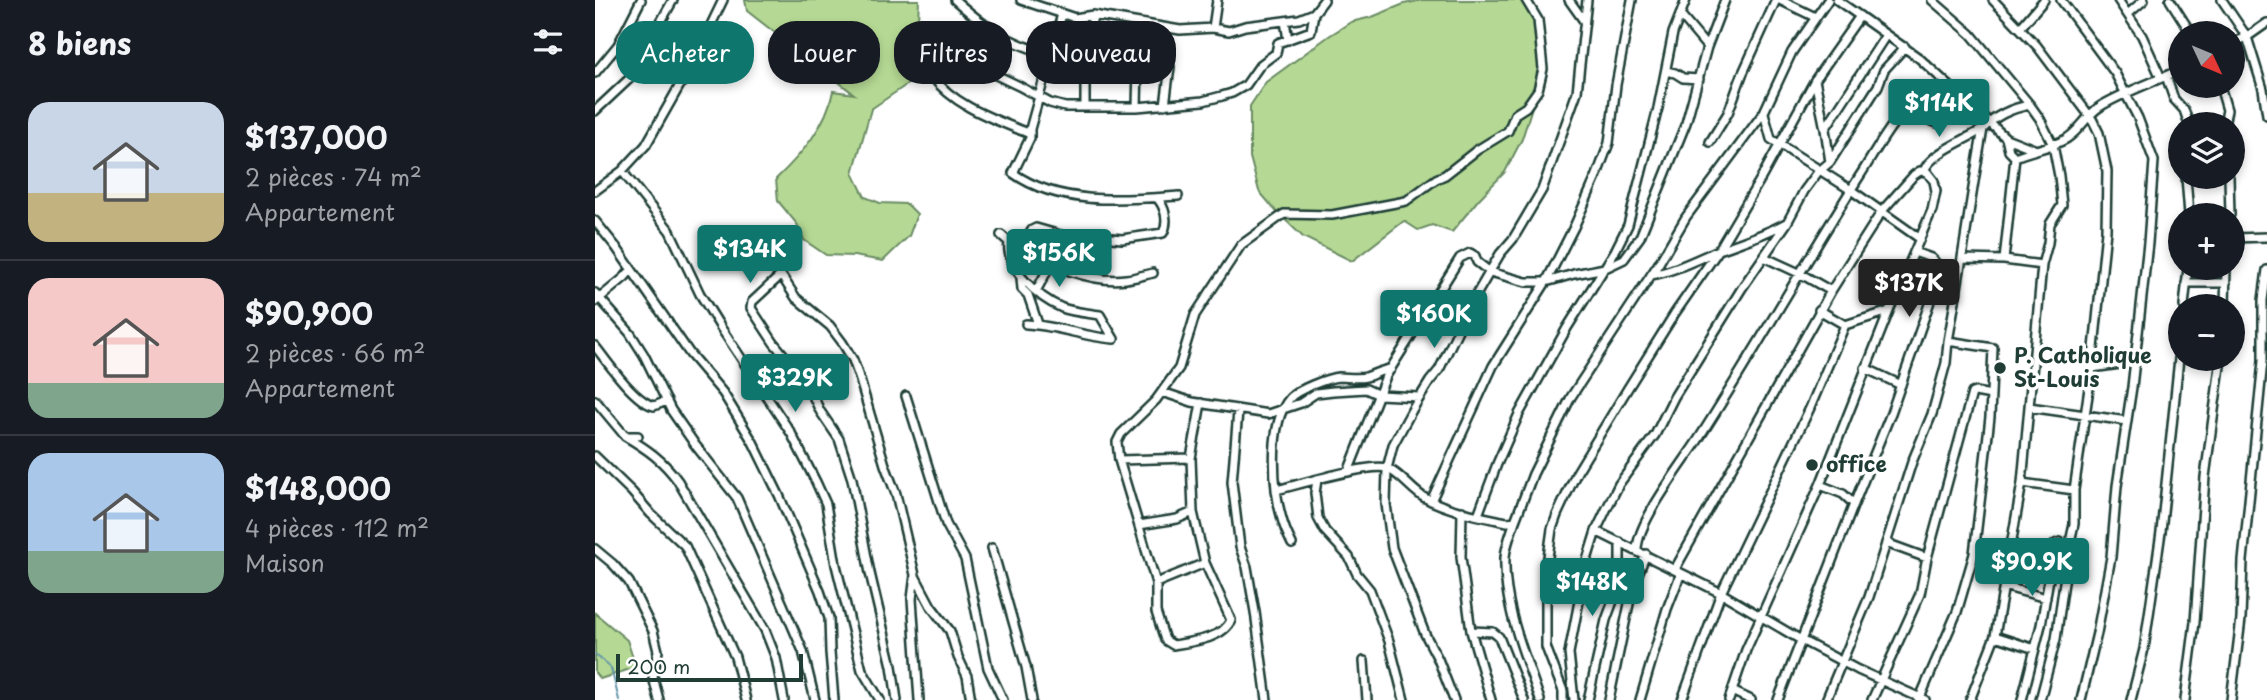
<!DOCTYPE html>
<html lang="fr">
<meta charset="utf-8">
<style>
body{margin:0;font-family:"Playpen Sans",sans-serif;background:#20242c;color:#f1f3f6;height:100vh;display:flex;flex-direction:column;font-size:26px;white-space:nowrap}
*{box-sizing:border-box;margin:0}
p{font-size:23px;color:#9ea1a6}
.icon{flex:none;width:38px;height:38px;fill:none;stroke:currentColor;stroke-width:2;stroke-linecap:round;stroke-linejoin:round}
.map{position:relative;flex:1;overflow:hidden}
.drawer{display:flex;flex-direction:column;background:#171b24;width:595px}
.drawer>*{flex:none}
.top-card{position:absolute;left:21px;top:21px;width:665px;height:63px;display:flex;gap:14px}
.needle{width:46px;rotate:134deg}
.tools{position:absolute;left:1573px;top:21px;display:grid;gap:14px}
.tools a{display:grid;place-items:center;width:77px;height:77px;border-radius:50%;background:#171b24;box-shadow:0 4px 10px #0003;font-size:35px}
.scale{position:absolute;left:21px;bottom:18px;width:187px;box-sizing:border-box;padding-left:7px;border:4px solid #1f3d34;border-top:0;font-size:19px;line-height:24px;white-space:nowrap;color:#1f3d34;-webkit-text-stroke:5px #fff;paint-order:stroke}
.price{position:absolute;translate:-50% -60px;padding:0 16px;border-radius:7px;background:#0f766e;color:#fff;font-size:23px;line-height:46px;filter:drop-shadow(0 2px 4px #0008)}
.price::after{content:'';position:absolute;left:50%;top:42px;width:21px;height:16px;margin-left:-10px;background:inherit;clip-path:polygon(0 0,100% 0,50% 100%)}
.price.current{background:#222;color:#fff}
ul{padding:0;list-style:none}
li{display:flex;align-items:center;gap:21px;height:175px;padding:0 28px}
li+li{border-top:2px solid #363941}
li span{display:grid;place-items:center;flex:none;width:196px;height:140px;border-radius:21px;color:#555}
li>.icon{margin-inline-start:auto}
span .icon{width:84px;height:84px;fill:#fffc;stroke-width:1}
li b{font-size:30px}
h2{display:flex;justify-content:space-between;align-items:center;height:84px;padding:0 28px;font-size:30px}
.tag{padding:0 24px;border-radius:28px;background:#171b24;box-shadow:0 4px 10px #0003;font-size:24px;line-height:63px}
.tag.current{background:#0f766e;color:#fff}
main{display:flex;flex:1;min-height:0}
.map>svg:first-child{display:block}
</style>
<main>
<section class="drawer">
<h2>8 biens<svg class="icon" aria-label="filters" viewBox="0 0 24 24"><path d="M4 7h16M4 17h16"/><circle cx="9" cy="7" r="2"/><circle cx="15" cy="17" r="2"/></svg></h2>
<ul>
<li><span style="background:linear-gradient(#c9d6e8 65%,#c2b280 0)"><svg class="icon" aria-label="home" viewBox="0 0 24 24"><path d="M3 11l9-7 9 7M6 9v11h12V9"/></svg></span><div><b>$137,000</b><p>2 pièces · 74 m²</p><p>Appartement</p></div></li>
<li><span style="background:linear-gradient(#f6c9c9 75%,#7fa58c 0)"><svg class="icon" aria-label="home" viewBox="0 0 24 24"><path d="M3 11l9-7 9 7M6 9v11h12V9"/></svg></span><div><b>$90,900</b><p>2 pièces · 66 m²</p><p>Appartement</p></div></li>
<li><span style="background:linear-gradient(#a9c7e8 70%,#7fa58c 0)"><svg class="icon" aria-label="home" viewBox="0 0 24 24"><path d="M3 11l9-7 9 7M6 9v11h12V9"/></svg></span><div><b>$148,000</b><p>4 pièces · 112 m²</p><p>Maison</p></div></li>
</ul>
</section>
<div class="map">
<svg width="1672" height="700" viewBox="0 0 1672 700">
<rect width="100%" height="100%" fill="#fff"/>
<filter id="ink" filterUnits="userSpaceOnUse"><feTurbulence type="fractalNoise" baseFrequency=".0143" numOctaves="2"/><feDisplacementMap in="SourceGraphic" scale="14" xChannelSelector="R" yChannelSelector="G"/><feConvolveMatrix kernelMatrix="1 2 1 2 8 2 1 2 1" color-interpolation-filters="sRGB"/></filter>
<g filter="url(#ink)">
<path fill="#b5d994" stroke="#6a8b64" stroke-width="2" d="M150,0H324L320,79L276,109L258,173L270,197L285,203L312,204L322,214L314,236L288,261L259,256L231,255L209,240L202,224L183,201L181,179C206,155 232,125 238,91L259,94L152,11Z
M827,0H930L946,27L947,46L942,91L927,139L910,172L883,200L857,232L837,225L823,230L809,221L757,261L708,237L680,210L664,191L655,157V106L671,82L734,36L756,22L777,17L809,4Z
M0,613L32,640L41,667L5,679L0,673Z"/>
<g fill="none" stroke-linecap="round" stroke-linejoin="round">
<path stroke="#6596a8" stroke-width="2" d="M0,654L16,668L24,700"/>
<defs>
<path id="street" d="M360,0C378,16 396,31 418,41C464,63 523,65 574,65L575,67L570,105
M426,0L480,18L498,15L585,30L618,28L634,31L650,26L704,19L719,13
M974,0L989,21
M1185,0L1220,17
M1242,0L1324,58L1372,102
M1337,0L1376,34L1435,105L1445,119L1458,145L1464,176L1467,205L1455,224L1453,243L1447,265L1427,483L1400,636L1375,700
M1398,0L1442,46L1497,119L1504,133L1512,171L1511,231L1497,368L1479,490V524L1474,547L1461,639L1445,700
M1466,0L1520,73L1543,118L1559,161L1553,243L1537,387L1522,486L1516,557L1502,633L1486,700
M1523,0L1547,36L1566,78
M1575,0L1596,33
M1627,0L1652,37L1668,89L1672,115
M467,14L435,129V138L418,173C464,206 529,200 583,196
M1533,14L1549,0
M1085,15L1112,47
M690,21L693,40
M1426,27L1449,0
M618,28L622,0
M1638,43L1652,37L1672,23
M354,45L397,73L424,86L455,103L470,107H542L608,101L627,96L637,93L651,85L665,65L681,53L683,43L716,31L719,13L729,0
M1071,71L1080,73L1088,78L1104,79
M0,73L23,45L46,0
M336,75C360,107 399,119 435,134
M1571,76L1579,99L1589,110L1594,124
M1220,80L1230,129
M1625,86L1632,110L1629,124
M490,107V60L498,15
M542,107L543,65
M0,111L48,66L55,53L59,34L78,0
M1169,113L1176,139L1256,190L1324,238
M1115,142L1133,113L1147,75L1181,0
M1420,157C1436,150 1455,148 1471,139C1486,130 1491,115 1506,106C1531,91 1560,82 1586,69
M1235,162L1283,86L1289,70L1310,47
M27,171L75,231L105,294L126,328L196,433L221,482L231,504L241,565L267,670L285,700
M1329,171C1335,153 1371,140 1388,129
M1591,177L1594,215
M1634,177L1635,215
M0,191L27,171L51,145L98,62L128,0
M0,221L21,247L95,354L128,393L158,442L184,495L225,591L234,618L235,652L239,700
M406,235L414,242C410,269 444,298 467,308C478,312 493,313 505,315L519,339
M1638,238L1672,237
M1169,257L1206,274L1236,291
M1368,259L1409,260L1420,157L1414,151L1411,138
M1409,260L1447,265
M558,273C549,275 540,278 531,279C501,283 447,267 430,242L437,230L441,228L469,236H496L527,239L568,233C574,221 570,207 562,198
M1056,275C1080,271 1100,260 1124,250C1146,242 1169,235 1191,223
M426,278L427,289L433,295L443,324
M1591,283H1631
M441,291L456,264
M0,293L35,333L49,355L76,410L101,446L142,498L208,651L220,700
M0,302L30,277L36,270
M1589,306L1593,268
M1630,306L1631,268
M1224,310L1250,325
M431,324C460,325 489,337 519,339
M0,346C12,362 40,402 59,406L72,401
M1270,368L1306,385
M1497,368L1539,362
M567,392L597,402L673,414L706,403L721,393L738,391L771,389L784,395L824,397
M311,396L351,524L370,559L393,668L408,700
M0,400L30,436H43
M606,403L596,458L598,512L610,563L636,620C628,639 596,642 578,645L570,640L561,612V583L524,460L522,442L526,434L561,400L584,368L600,315L646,245L689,214L737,215L811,201L841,179L850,175L882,150L913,131L920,114L931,107L943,90L948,69L943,20L931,0
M1434,407L1532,421
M643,411L637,482L645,547L652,567L660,612L672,700
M30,436C52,449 68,460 83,481L170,630L181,658L189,700
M0,456L37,492L56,514L90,546L140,657L151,700
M524,460L596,458
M753,472L791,376L865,258L875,253L880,256L882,262L895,272L931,282H951L979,274L1010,268L1029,259L1045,237L1091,123L1112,47L1130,0
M722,480L720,493L723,518L730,531L754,557L762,574L775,590L794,641L809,700
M1427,483L1479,490
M1225,485L1248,494L1259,504
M681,490C702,485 774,463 791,468C804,472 817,491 830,498C855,511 884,516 912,522L920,521L938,474L976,397L1064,263L1091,217L1169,112L1197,52L1233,0
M836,501L898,366L951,282L979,227L1002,175L1014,143L1021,85L1037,0
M867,511L866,557L876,631L896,700
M883,515L902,464L924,414L972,328L1020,251L1033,225L1063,108L1078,33L1091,0
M920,521C916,533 911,545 910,557C908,606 930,655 945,700
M544,525L582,519L598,512
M1001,531L1126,593L1206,640L1263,670L1330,700
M1291,543L1332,558
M697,544C693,536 689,527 687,519C678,489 673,423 695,398C702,390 732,378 744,377C752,377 762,379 771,377C780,374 786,370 796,369
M397,548L431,667L437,700
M0,549L18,564L34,582L58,631L63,651L58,677L64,700
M1042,550C1042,522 1087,465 1103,440C1159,353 1209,264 1264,177C1277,158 1302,110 1321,102L1337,121L1342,123L1357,115L1372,102L1411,138L1439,149
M1080,569L1236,291L1287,211L1319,175L1325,171L1332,172L1339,181L1341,191L1337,210L1294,311L1225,485L1151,650L1134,700
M320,576L336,606L355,631L363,657L372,676L376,700
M561,583L610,563
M1408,586L1451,598
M876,631L898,632L904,637L929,700
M1400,636L1440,649
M769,661L772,700
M1137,691L1156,700
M302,700L297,666L275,573L257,479L244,439L225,411L212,383L179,343L156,308L157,302L186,275L201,298L235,326L247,342L258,360L265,380L290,465L301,494L320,575L317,599L324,700
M859,700L843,659L830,634L797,548L791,504L792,469L798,445L817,410L835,381L844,370L873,309L905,254L918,239L947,190L982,92L992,0
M968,700V691L951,647V571L957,529L962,515L982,472L1033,388L1080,313L1123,251L1165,180L1220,80L1265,16
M979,700L974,653L992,560L1001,531L1012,508L1024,484L1060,435L1079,397L1147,288L1192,223L1209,191L1223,172L1235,162L1230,129L1291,35
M993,700L1011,620L1025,582V542
M1014,700L1034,604L1043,574L1051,554
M1045,700L1072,609L1086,573
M1087,700L1126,593L1215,408L1250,325L1294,311
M1183,700L1259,504L1296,413L1339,290L1340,262L1336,258L1319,252
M1231,700L1274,597L1317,462L1337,414L1351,363L1353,341
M1277,700L1325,594L1332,558L1377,393L1380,392L1396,395
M1324,700L1362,612L1379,554L1395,417L1398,348L1353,341C1366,271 1375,200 1388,129C1400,116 1417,108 1435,105
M1427,700L1446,625L1460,544L1465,542L1474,547
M1536,700L1549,649L1566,532L1586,339
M1590,700L1600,622L1610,477L1626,359
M1636,700L1646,619L1648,561L1668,361V300L1672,270"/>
</defs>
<use href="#street" stroke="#1f3d34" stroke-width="12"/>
<use href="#street" stroke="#fff" stroke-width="7"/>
</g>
</g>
<g fill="#1f3d34" stroke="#fff" stroke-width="2.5">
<circle cx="1405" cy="368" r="7"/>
<circle cx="1217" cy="465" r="7"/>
</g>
<g text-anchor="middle" stroke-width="7" stroke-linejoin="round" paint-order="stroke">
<g font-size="21" font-weight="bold" fill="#1f3d34" stroke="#fff" text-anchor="start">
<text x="1419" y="363">P. Catholique<tspan x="1419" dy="24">St-Louis</tspan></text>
<text x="1231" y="472">office</text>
</g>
</g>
</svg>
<div class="tools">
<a><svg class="needle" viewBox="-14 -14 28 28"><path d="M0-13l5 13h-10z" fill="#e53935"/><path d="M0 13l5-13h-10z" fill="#9ea1a6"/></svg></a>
<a><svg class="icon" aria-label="layers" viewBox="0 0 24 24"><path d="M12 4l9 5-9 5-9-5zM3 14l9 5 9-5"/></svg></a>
<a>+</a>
<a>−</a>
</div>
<div class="scale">200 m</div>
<b class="price" style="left:1344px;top:139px">$114K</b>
<b class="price" style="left:155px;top:285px">$134K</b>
<b class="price" style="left:464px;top:289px">$156K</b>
<b class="price current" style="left:1314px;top:319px">$137K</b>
<b class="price" style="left:839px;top:350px">$160K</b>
<b class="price" style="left:200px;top:414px">$329K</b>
<b class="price" style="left:1437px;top:598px">$90.9K</b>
<b class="price" style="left:997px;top:618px">$148K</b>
<div class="top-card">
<a class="tag current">Acheter</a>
<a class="tag">Louer</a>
<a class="tag">Filtres</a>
<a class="tag">Nouveau</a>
</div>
</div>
</main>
